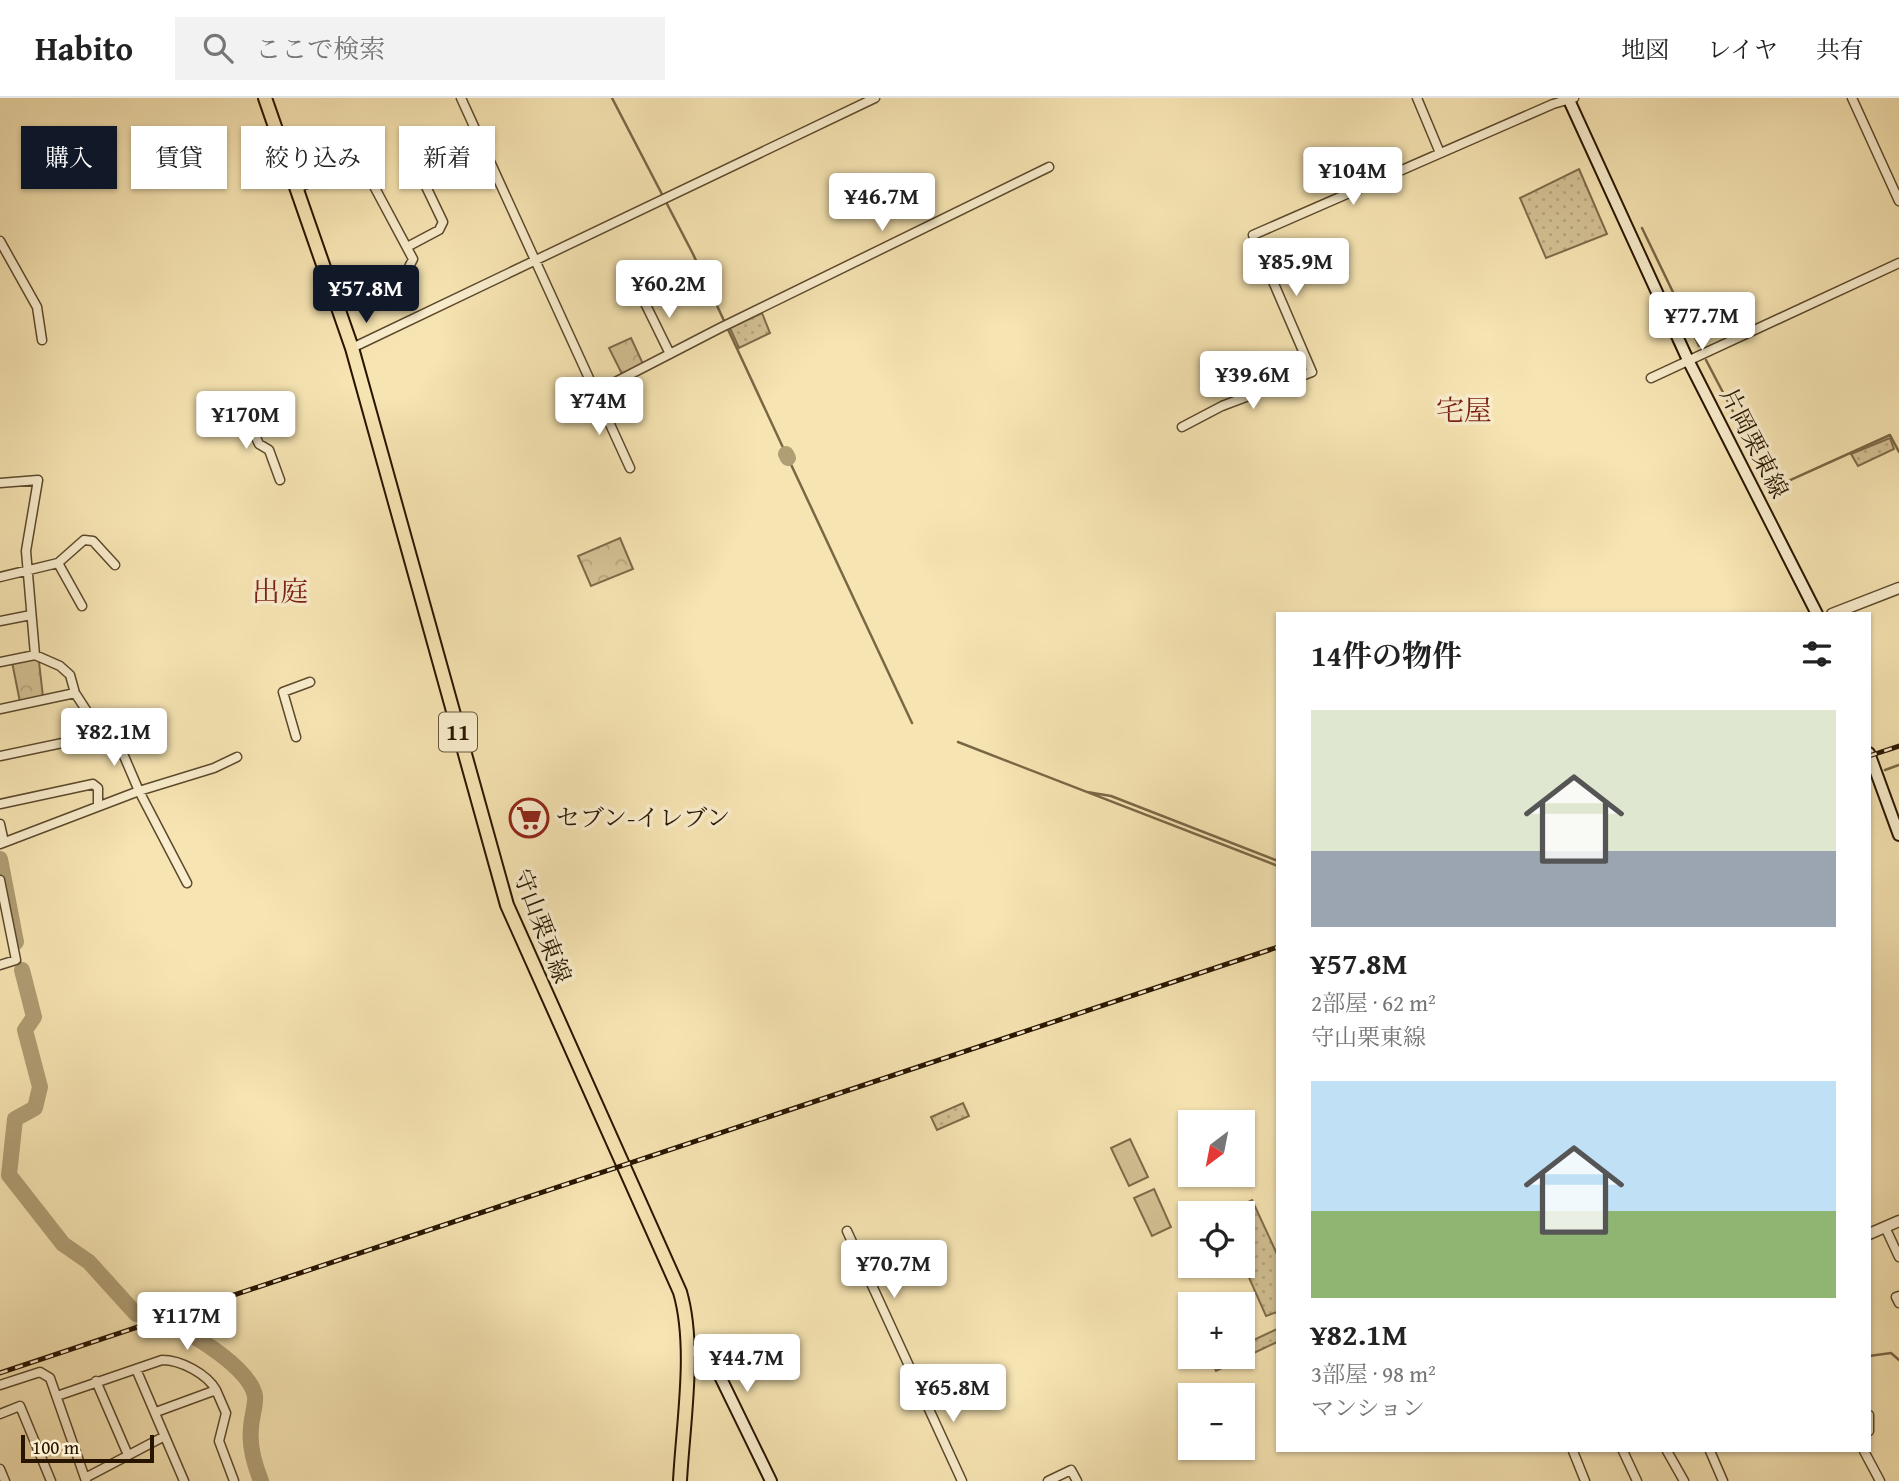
<!DOCTYPE html>
<html lang="ja">
<meta charset="utf-8">
<style>
body{margin:0;font-family:"Gentium Book Plus","Noto Serif JP",serif;background:#f2f2f2;color:#222;height:100vh;display:flex;flex-direction:column;font-size:26px;white-space:nowrap}
*{box-sizing:border-box;margin:0}
p{font-size:23px;color:#767676}
.icon{flex:none;width:38px;height:38px;fill:none;stroke:currentColor;stroke-width:2;stroke-linecap:round;stroke-linejoin:round}
.map{position:relative;flex:1;overflow:hidden}
.panel{position:absolute;left:1276px;top:514px;width:595px;height:840px;display:flex;flex-direction:column;background:#fff;border-radius:0px;box-shadow:0 2px 5px #0004}
.panel>*{flex:none}
.guide{position:absolute;left:21px;top:28px;width:665px;height:63px;display:flex;gap:14px}
.needle{width:46px;rotate:212deg}
.fabs{position:absolute;left:1178px;top:1012px;display:grid;gap:14px}
.fabs a{display:grid;place-items:center;width:77px;height:77px;border-radius:0px;background:#fff;box-shadow:0 2px 5px #0004;font-size:35px}
.scale{position:absolute;left:21px;bottom:18px;width:133px;box-sizing:border-box;padding-left:7px;border:4px solid #281500;border-top:0;font-size:19px;line-height:24px;white-space:nowrap;color:#281500;-webkit-text-stroke:5px #f9edcd;paint-order:stroke}
.price{position:absolute;translate:-50% -60px;padding:0 16px;border-radius:7px;background:#fff;color:#222;font-size:23px;line-height:46px;filter:drop-shadow(0 2px 4px #0008)}
.price::after{content:'';position:absolute;left:50%;top:42px;width:21px;height:16px;margin-left:-10px;background:inherit;clip-path:polygon(0 0,100% 0,50% 100%)}
.price.on{background:#111827;color:#fff}
ul{padding:0;list-style:none}
li{display:grid;align-content:center;gap:14px;height:371px;padding:0 35px}
li span{display:grid;place-items:center;height:217px;border-radius:0px;color:#555}
li>.icon{margin-inline-start:auto}
span .icon{width:126px;height:126px;fill:#fffc;stroke-width:1}
li b{font-size:30px}
h2{display:flex;justify-content:space-between;align-items:center;height:84px;padding:0 35px;font-size:30px}
.tag{padding:0 24px;border-radius:0px;background:#fff;box-shadow:0 2px 5px #0004;font-size:24px;line-height:63px}
.tag.on{background:#111827;color:#fff}
header{display:flex;align-items:center;gap:42px;box-sizing:border-box;height:98px;padding:0 35px;background:#fff;border-bottom:2px solid #e0e0e0}
header strong{font-size:33px}
nav{display:flex;gap:38px;margin-inline-start:auto;font-size:24px}
.search{width:490px;height:63px;background:#f2f2f2;display:flex;align-items:center;gap:18px;box-sizing:border-box;padding:0 24px;border-radius:0px;color:#767676;font-size:26px}
.map>svg:first-child{display:block}
</style>
<header>
<strong>Habito</strong>
<div class="search"><svg class="icon" aria-label="search" viewBox="0 0 24 24"><circle cx="10" cy="10" r="6"/><path d="M15 15l6 6"/></svg>ここで検索</div>
<nav><a>地図</a><a>レイヤ</a><a>共有</a></nav>
</header>
<div class="map">
<svg width="1899" height="1383" viewBox="0 0 1899 1383">
<defs>
<pattern id="grass-dots" width="8" height="8" patternUnits="userSpaceOnUse" patternTransform="scale(1.75)"><rect width="8" height="8" fill="#d3c194"/><path d="M2 2h.1M6 6h.1" fill="none" stroke="#b5a57e" stroke-width="1.8" stroke-linecap="round"/></pattern>
<pattern id="forest-crowns" width="20" height="18" patternUnits="userSpaceOnUse" patternTransform="scale(1.75)"><rect width="20" height="18" fill="#d3c194"/><path d="M2 6a3 3 0 1 1 6 0M12 15a3 3 0 1 1 6 0" fill="none" stroke="#b5a57e"/></pattern>
</defs>
<rect width="100%" height="100%" fill="#f6e4b2"/>
<filter id="stains"><feTurbulence type="fractalNoise" baseFrequency=".00286" numOctaves="4"/><feColorMatrix values="0 0 0 0 .2 0 0 0 0 .09 0 0 0 0 .02 0 0 0 .5 -.17"/></filter>
<radialGradient id="worn" r=".72"><stop offset=".6" stop-color="#630" stop-opacity="0"/><stop offset="1" stop-color="#630" stop-opacity=".3"/></radialGradient>
<path fill="url(#grass-dots)" stroke="#7e6b4a" stroke-width="2" d="M1579,71L1607,136L1546,160L1520,100Z
M762,215L770,235L739,250L730,230Z
M1890,340L1894,351L1858,368L1851,356Z
M963,1005L969,1018L937,1032L931,1019Z
M1252,1102L1277,1156V1214L1266,1218L1243,1166L1242,1115H1226Z
M1277,1231V1244L1216,1273L1212,1264L1225,1258H1242L1243,1247Z"/>
<path fill="url(#forest-crowns)" stroke="#7e6b4a" stroke-width="2" d="M631,240L643,266L622,276L609,250Z
M620,440L633,471L591,488L578,458Z
M34,560L39,564L43,599L20,604L12,564Z"/>
<path fill="#d3c194" stroke="#7e6b4a" stroke-width="2" d="M1130,1041L1148,1079L1129,1088L1111,1050Z
M1154,1091L1171,1129L1152,1138L1134,1100Z"/>
<g fill="none" stroke-linecap="round" stroke-linejoin="round">
<path stroke="#7a6746" stroke-width="2.5" d="M612,0L693,156L786,356
M1642,130L1699,248
M1706,262L1773,390L1890,337L1899,354
M788,360L912,625
M958,644L1278,768
M1885,672L1899,667
M1087,694L1111,698L1278,763
M1869,1258L1891,1255L1899,1262"/>
<path stroke="#b09e75" stroke-width="16" d="M786,356L788,360
M0,761L16,844
M22,872L34,919L25,932L40,989L35,1010L15,1021L9,1077L63,1146L89,1164L136,1216C165,1216 250,1266 255,1298C256,1308 251,1321 251,1330C249,1347 255,1368 261,1383"/>
<defs>
<path id="minor" d="M461,0L630,370
M1417,0L1440,55
M1852,0L1899,103
M360,62L413,161L408,171L393,179
M297,90L327,78
M0,143L37,209L42,242
M407,149L439,132L443,124L420,76L424,67L481,46
M643,201L670,256
M352,250L875,0
M1651,280L1899,165
M596,294L720,230L1049,69
M242,309L259,346L269,352L280,382
M1182,329L1222,308L1312,274L1253,137L1553,6L1574,0
M0,385L38,382L26,453L35,557
M58,465L82,508
M0,479L58,465L84,442L93,443L115,467
M0,523L31,517
M0,564L35,557L60,568L70,577L75,595L88,615L118,644L139,693L187,785
M0,611L75,595
M296,639L283,594L310,584
M0,658L110,635
M0,706L93,686L98,690V708
M0,726L4,744
M0,746L139,693L214,670L237,659
M0,782L16,862L0,867
M1885,1129L1899,1159
M847,1133L962,1383
M1899,1198L1896,1199L1899,1205
M136,1271L184,1383
M96,1283L128,1357
M0,1287L40,1274L50,1280L86,1383
M216,1292L226,1315L219,1343L234,1383
M57,1298L162,1262C181,1262 207,1276 216,1292L156,1314
M0,1316L20,1308L51,1383
M1869,1317V1333
M1573,1353L1585,1383
M1623,1353L1637,1383
M1667,1353L1684,1383
M1710,1353L1723,1383
M1864,1353L1880,1383
M0,1371L5,1383
M85,1380L163,1339
M1048,1383L1071,1372L1077,1383"/>
<path id="tertiary" d="M1832,516L1899,490
M1869,1136L1899,1123"/>
<path id="secondary" d="M1568,0L1688,262L1817,516
M1869,655L1899,737
M687,1252L699,1254L714,1266L771,1383"/>
<path id="primary" d="M265,0L352,250L507,807L680,1194C696,1249 683,1325 680,1383"/>
</defs>
<use href="#minor" stroke="#5c492c" stroke-width="11"/>
<use href="#tertiary" stroke="#5c492c" stroke-width="13"/>
<use href="#secondary" stroke="#281500" stroke-width="14"/>
<use href="#primary" stroke="#281500" stroke-width="16"/>
<use href="#minor" stroke="#f9edcd" stroke-width="8"/>
<use href="#tertiary" stroke="#f9edcd" stroke-width="10"/>
<use href="#secondary" stroke="#f9edcd" stroke-width="10"/>
<use href="#primary" stroke="#f6e4b2" stroke-width="12"/>
<defs>
<path id="rail" d="M1869,658L1899,648
M0,1275L1278,849"/>
</defs>
<use href="#rail" stroke="#281500" stroke-width="5"/>
<use href="#rail" stroke="#f9edcd" stroke-width="2.5" stroke-dasharray="8" stroke-linecap="butt"/>
</g>
<defs>
<symbol id="supermarket-ring" viewBox="-11 -11 22 22"><circle r="9.5" fill="#f9edcd" stroke="#8f2418" stroke-width="1.5"/><path d="M-6-5.5h2.5l.6 2H6L4.5 2H-2.5L-4.4-4H-6ZM-1.5 3.2a1.3 1.3 0 1 0 .1 0ZM3 3.2a1.3 1.3 0 1 0 .1 0Z" fill="#8f2418"/></symbol>
</defs>
<g fill-rule="evenodd">
<use href="#supermarket-ring" x="507" y="698" width="44" height="44"/>
</g>
<g text-anchor="middle" stroke-width="7" stroke-linejoin="round" paint-order="stroke">
<rect fill="#f9edcd" stroke="#67563e" stroke-width="2" x="439" y="614.5" width="38" height="39" rx="5"/>
<g font-size="23" font-weight="bold" fill="#281500">
<text x="458" y="642">11</text>
</g>
<g font-size="24" fill="#281500" stroke="#f9edcd">
<text transform="translate(1754 345) rotate(63)" y="8">片岡栗東線</text>
<text transform="translate(542 828) rotate(69)" y="8">守山栗東線</text>
</g>
<g font-size="24" fill="#281500" stroke="#f9edcd" text-anchor="start">
<text x="556" y="728">セブン-イレブン</text>
</g>
<g font-size="28" fill="#7a1f14" stroke="#f9edcd">
<text x="1464" y="322">宅屋</text>
<text x="280" y="503">出庭</text>
</g>
</g>
<rect width="100%" height="100%" filter="url(#stains)"/>
<rect width="100%" height="100%" fill="url(#worn)"/>
</svg>
<div class="fabs">
<a><svg class="needle" viewBox="-14 -14 28 28"><path d="M0-13l5 13h-10z" fill="#e53935"/><path d="M0 13l5-13h-10z" fill="#767676"/></svg></a>
<a><svg class="icon" aria-label="locate" viewBox="0 0 24 24"><circle cx="12" cy="12" r="6"/><path d="M12 2v4M12 18v4M2 12h4M18 12h4"/></svg></a>
<a>+</a>
<a>−</a>
</div>
<div class="scale">100 m</div>
<b class="price" style="left:1353px;top:109px">¥104M</b>
<b class="price" style="left:882px;top:135px">¥46.7M</b>
<b class="price" style="left:1296px;top:200px">¥85.9M</b>
<b class="price" style="left:669px;top:222px">¥60.2M</b>
<b class="price on" style="left:366px;top:227px">¥57.8M</b>
<b class="price" style="left:1702px;top:254px">¥77.7M</b>
<b class="price" style="left:1253px;top:313px">¥39.6M</b>
<b class="price" style="left:599px;top:339px">¥74M</b>
<b class="price" style="left:246px;top:353px">¥170M</b>
<b class="price" style="left:114px;top:670px">¥82.1M</b>
<b class="price" style="left:894px;top:1202px">¥70.7M</b>
<b class="price" style="left:187px;top:1254px">¥117M</b>
<b class="price" style="left:747px;top:1296px">¥44.7M</b>
<b class="price" style="left:953px;top:1326px">¥65.8M</b>
<div class="guide">
<a class="tag on">購入</a>
<a class="tag">賃貸</a>
<a class="tag">絞り込み</a>
<a class="tag">新着</a>
</div>
<section class="panel">
<h2>14件の物件<svg class="icon" aria-label="filters" viewBox="0 0 24 24"><path d="M4 7h16M4 17h16"/><circle cx="9" cy="7" r="2"/><circle cx="15" cy="17" r="2"/></svg></h2>
<ul>
<li><span style="background:linear-gradient(#dfe7d0 65%,#9aa5b1 0)"><svg class="icon" aria-label="home" viewBox="0 0 24 24"><path d="M3 11l9-7 9 7M6 9v11h12V9"/></svg></span><div><b>¥57.8M</b><p>2部屋 · 62 m²</p><p>守山栗東線</p></div></li>
<li><span style="background:linear-gradient(#bfe0f5 60%,#8fb573 0)"><svg class="icon" aria-label="home" viewBox="0 0 24 24"><path d="M3 11l9-7 9 7M6 9v11h12V9"/></svg></span><div><b>¥82.1M</b><p>3部屋 · 98 m²</p><p>マンション</p></div></li>
</ul>
</section>
</div>
